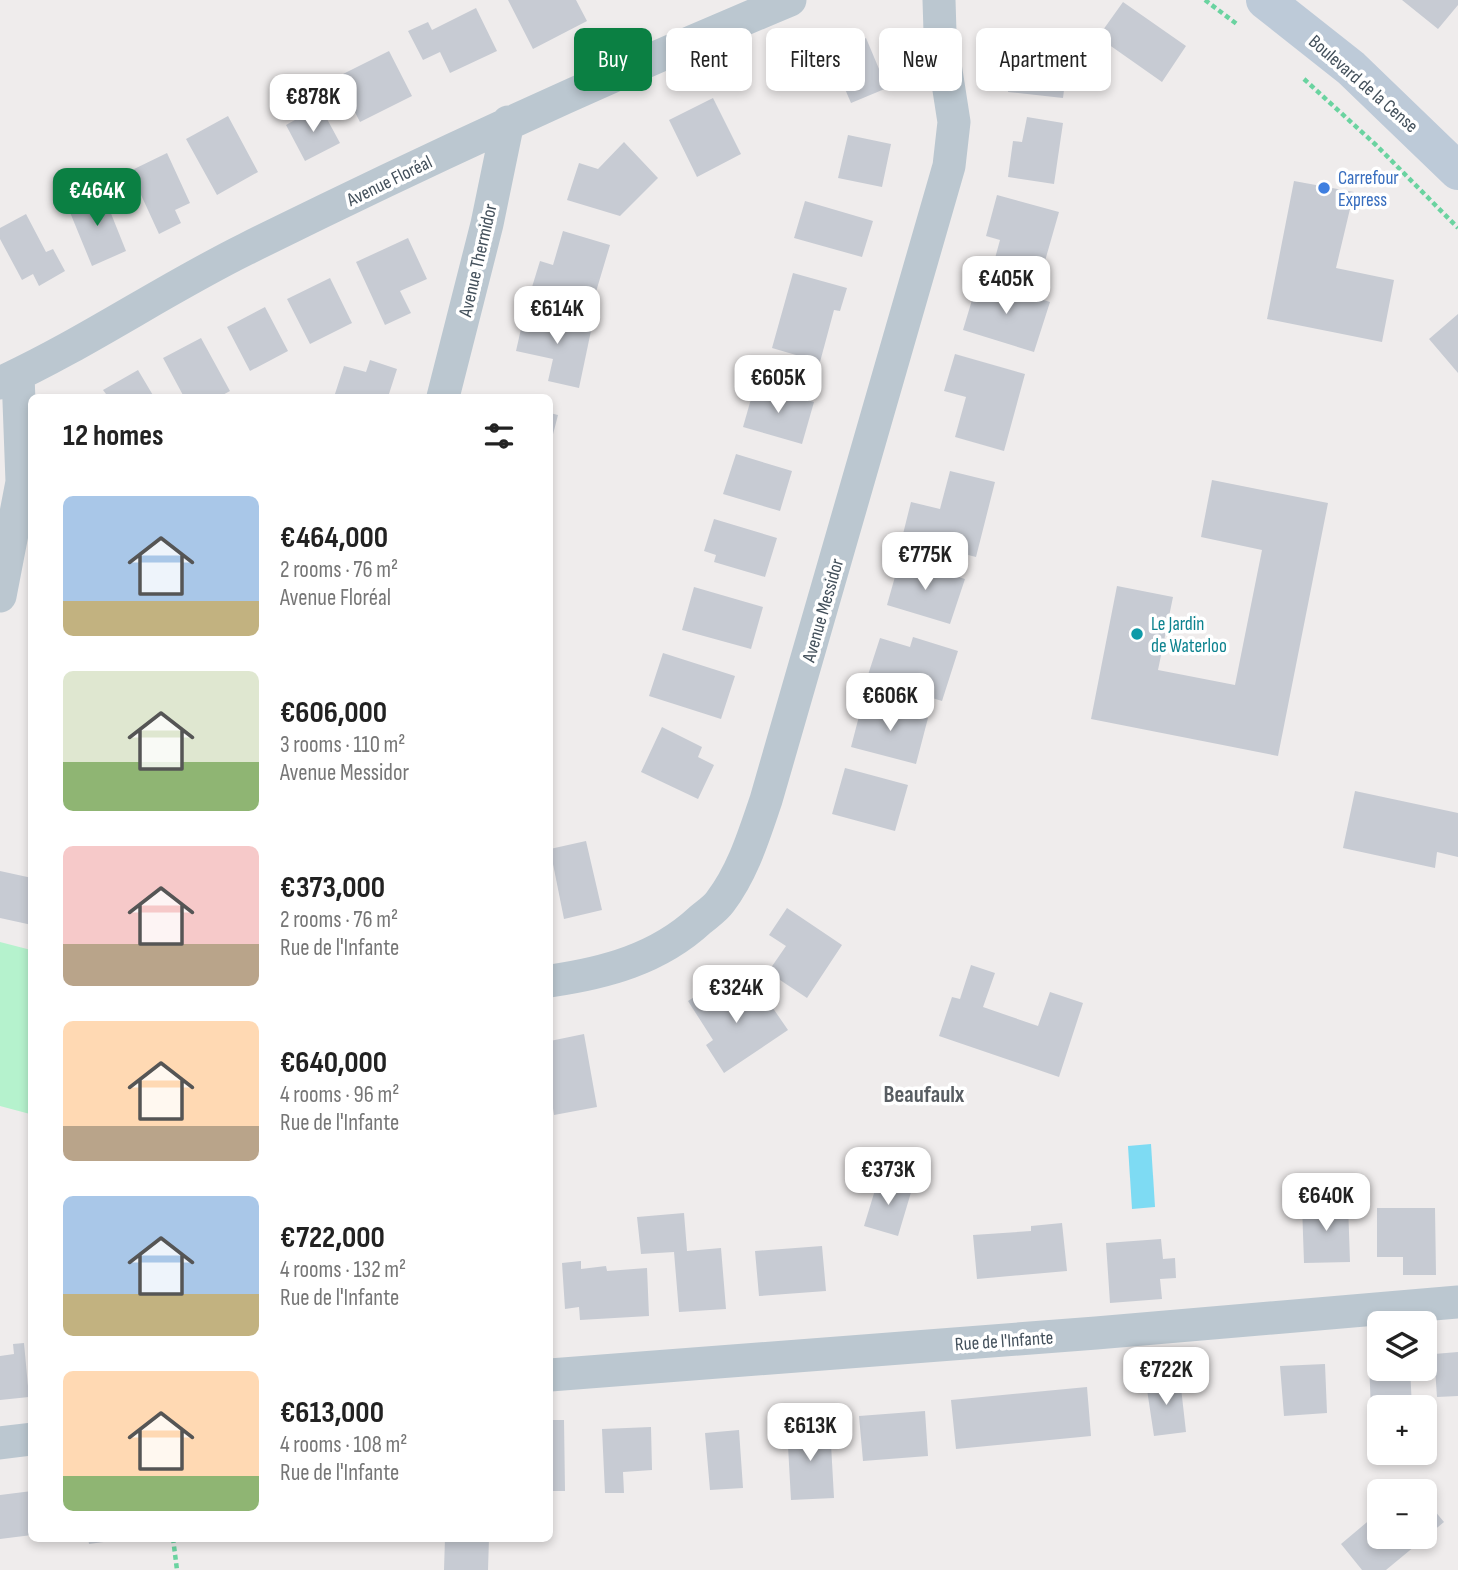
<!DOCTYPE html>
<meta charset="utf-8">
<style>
body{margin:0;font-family:"Sofia Sans Condensed",sans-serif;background:#f2f2f2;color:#222;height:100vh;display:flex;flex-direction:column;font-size:26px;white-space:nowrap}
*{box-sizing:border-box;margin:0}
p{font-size:23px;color:#767676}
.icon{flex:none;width:38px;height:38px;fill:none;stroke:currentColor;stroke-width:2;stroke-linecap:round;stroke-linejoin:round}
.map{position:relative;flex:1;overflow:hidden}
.drawer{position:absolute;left:28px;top:394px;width:525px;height:1148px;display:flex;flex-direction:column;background:#fff;border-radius:10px;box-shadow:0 4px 10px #0003}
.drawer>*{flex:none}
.top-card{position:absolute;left:574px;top:28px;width:665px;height:63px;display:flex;gap:14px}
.controls{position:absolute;left:1367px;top:1311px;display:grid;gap:14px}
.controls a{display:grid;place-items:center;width:70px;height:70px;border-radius:10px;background:#fff;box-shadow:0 4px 10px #0003;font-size:35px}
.price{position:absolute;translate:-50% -60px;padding:0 16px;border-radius:14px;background:#fff;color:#222;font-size:23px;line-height:46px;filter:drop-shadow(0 2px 4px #0008)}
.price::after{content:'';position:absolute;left:50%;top:42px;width:21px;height:16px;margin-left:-10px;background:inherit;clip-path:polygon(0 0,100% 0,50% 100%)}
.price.active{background:#0b8043;color:#fff}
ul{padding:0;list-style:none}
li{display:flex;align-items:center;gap:21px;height:175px;padding:0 35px}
li span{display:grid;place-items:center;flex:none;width:196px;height:140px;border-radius:10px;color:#555}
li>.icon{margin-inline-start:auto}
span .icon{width:84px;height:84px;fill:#fffc;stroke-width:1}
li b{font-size:30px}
h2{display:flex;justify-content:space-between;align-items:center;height:84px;padding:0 35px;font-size:30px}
.chip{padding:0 24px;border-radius:10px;background:#fff;box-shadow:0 4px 10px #0003;font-size:24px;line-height:63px}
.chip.active{background:#0b8043;color:#fff}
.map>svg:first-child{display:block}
</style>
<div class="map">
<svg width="1458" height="1570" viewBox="0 0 1458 1570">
<rect width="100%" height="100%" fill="#efecec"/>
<path fill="#b5f2cd" d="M0,942L31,950L30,1114L0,1106Z"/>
<path fill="#7edbf3" d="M1151,1144L1155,1207L1132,1209L1128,1146Z"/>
<path fill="#c7cbd3" d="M508,0H576L587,21L533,49Z
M1402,0H1458V5L1438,29Z
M1123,2L1186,46L1162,82L1098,37Z
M476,8L497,51L450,73L440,52L423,60L408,31L428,22L432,30Z
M866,38L887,88L851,103L830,54Z
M389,51L412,96L360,122L337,77Z
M1013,51L1068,58L1063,98L1008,92Z
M713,98L741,154L697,177L669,120Z
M320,106L340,143L305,161L286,125Z
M228,116L258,172L217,195L186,139Z
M1027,117L1063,123L1054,184L1008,177L1013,141L1022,142Z
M848,135L891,144L882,187L838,178Z
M624,142L658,178L620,216L567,200L579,163L598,169Z
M167,153L190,203L175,210L181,223L159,234L130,171Z
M1294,181L1354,192L1336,268L1394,280L1382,342L1267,319Z
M102,191L126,251L92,266L67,205Z
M997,195L1059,212L1041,275L994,262L1000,240L986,236Z
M805,201L873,221L862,257L794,238Z
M26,214L46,252L53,249L65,271L39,286L33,274L22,280L0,239V228Z
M563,231L610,245L592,305L532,287L540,261L553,265Z
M408,238L427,279L400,291L411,313L385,325L356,262Z
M793,273L847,288L840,311L834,310L820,362L772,348Z
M330,278L352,323L310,344L287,299Z
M978,280L1050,302L1034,352L963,330Z
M265,307L288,351L250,371L227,327Z
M525,311L592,326L579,388L548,381L553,359L516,351Z
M1458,314V373L1429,339Z
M201,338L230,391L219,397H184L163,358Z
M955,354L1025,374L1004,451L955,437L966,397L944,391Z
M370,360L397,369L388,397H334L344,366L366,372Z
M138,370L154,397H99L106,394L103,390Z
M755,385L814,402L802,444L743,427Z
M550,413L558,415L550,446Z
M736,454L792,471L780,511L723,494Z
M950,471L995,482L976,557L902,538L911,502L940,509Z
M1212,480L1328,503L1278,756L1091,719L1117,586L1173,597L1158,670L1235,685L1262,550L1201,537Z
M714,519L777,538L765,577L714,562L716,555L704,551Z
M900,559L965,579L950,624L887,605Z
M694,587L763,607L751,649L682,630Z
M913,637L958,651L942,701L867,678L880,638L910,647Z
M663,653L735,676L721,719L649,696Z
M863,701L928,718L916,764L851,747Z
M662,727L702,747L698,757L714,765L698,799L641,772Z
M845,768L908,785L895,831L832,814Z
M1355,791L1458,813V857L1437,852L1435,868L1343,848Z
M586,841L602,910L564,919L550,849Z
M0,871L32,878V925L0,918Z
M787,908L842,945L807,998L768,972L786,946L769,935Z
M971,965L995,973L983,1007L1038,1026L1050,992L1083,1003L1059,1077L939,1036L952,997L960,999Z
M714,984L727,1004L751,988L761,1005L768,1001L788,1030L724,1073L706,1045L713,1040L688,1001Z
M584,1034L597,1107L554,1115L550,1088V1041Z
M879,1177L912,1189L898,1236L864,1226Z
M1348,1204L1350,1262L1304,1263L1302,1205Z
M1377,1208H1435L1436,1275H1403V1257H1377Z
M684,1213L687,1251L721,1248L726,1309L679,1312L674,1252L641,1254L637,1217Z
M1062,1223L1067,1271L977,1279L973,1235L1031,1231V1226Z
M1161,1239L1163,1259L1175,1258L1176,1278L1160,1279L1162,1299L1110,1303L1106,1243Z
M822,1246L826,1291L759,1296L755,1251Z
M581,1261V1269L606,1266L607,1271L647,1268L649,1316L580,1320L579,1307L565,1309L562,1263Z
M24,1343L29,1397L0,1400V1356L14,1354L13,1344Z
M1458,1352V1396L1437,1397L1434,1354Z
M1379,1361V1368H1410L1412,1407H1379V1410H1371L1369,1362Z
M1325,1364L1327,1413L1284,1416L1280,1366Z
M1180,1379L1186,1432L1154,1436L1146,1383Z
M1087,1387L1091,1436L956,1449L951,1400Z
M925,1411L928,1456L863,1461L859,1416Z
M550,1420H564L565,1491H550Z
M830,1426L834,1498L791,1500L787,1428Z
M651,1427L652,1470L623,1472L624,1493H605L602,1429Z
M739,1430L743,1488L710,1490L705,1433Z
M32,1491V1535L0,1539V1495Z
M1424,1498L1444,1522L1386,1570H1362L1341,1544L1379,1512V1536H1424Z
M88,1538H118V1540L89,1544Z
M445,1538H489L488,1570H444Z"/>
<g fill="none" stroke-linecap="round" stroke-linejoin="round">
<path stroke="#6ad3a0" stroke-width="4.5" stroke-dasharray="5 3.5" stroke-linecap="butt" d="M1205,0L1238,25
M1304,79L1376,145L1458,228
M173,1538L177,1570"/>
<path stroke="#bbc7d0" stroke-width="33" d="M0,383C85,344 163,290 246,249C425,160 606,77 790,0
M443,397L487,224L508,122
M0,596L22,482L18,375
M550,981C605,973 658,959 700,920C707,914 715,909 720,902C743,872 754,835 766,800L949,166L954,122L940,32L939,0
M550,1375L1096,1333L1458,1302
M0,1443L32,1439"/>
<path stroke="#bdcad8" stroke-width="38" d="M1265,0L1351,68L1458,171"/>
</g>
<circle fill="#3f7fe0" stroke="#fff" stroke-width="2.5" cx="1324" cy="188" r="7"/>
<circle fill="#0f9aa8" stroke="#fff" stroke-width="2.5" cx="1137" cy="634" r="7"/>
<g text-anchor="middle" stroke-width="7" stroke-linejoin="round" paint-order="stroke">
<g font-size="19" fill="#43505b" stroke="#fff">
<text transform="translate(1364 83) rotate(41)" y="7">Boulevard de la Cense</text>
<text transform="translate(389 180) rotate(-26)" y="7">Avenue Floréal</text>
<text transform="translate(477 260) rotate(-77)" y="7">Avenue Thermidor</text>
<text transform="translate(822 610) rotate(-74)" y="7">Avenue Messidor</text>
<text transform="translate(1004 1340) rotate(-4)" y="7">Rue de l'Infante</text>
</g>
<g font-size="19" fill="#366cbe" stroke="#fff" text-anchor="start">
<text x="1338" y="184">Carrefour<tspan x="1338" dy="22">Express</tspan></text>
</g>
<g font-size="19" fill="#0d838f" stroke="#fff" text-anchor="start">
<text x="1151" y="630">Le Jardin<tspan x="1151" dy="22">de Waterloo</tspan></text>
</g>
<g font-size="23" font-weight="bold" fill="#585d62" stroke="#fff">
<text x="924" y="1102">Beaufaulx</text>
</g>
</g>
</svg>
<div class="controls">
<a><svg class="icon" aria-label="layers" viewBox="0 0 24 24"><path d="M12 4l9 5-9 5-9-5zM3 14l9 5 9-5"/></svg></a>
<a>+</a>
<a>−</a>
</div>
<b class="price" style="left:313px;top:134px">€878K</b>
<b class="price active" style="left:97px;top:228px">€464K</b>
<b class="price" style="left:1006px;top:316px">€405K</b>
<b class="price" style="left:557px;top:346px">€614K</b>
<b class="price" style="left:778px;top:415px">€605K</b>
<b class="price" style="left:925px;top:592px">€775K</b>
<b class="price" style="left:890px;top:733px">€606K</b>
<b class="price" style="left:736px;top:1025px">€324K</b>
<b class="price" style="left:888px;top:1207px">€373K</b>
<b class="price" style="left:1326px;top:1233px">€640K</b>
<b class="price" style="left:1166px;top:1407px">€722K</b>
<b class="price" style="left:810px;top:1463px">€613K</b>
<div class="top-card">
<a class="chip active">Buy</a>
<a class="chip">Rent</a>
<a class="chip">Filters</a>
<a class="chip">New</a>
<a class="chip">Apartment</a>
</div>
<section class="drawer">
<h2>12 homes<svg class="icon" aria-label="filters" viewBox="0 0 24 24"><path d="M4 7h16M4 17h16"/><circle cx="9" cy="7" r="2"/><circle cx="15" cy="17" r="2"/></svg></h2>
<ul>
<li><span style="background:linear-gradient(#a9c7e8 75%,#c2b280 0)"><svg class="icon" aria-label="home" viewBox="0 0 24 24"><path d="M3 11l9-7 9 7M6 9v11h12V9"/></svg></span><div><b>€464,000</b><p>2 rooms · 76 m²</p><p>Avenue Floréal</p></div></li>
<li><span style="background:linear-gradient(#dfe7d0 65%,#8fb573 0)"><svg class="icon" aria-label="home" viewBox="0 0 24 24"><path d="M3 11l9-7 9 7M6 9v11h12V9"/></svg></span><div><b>€606,000</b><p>3 rooms · 110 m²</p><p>Avenue Messidor</p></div></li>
<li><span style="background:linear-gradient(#f6c9c9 70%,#b9a48a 0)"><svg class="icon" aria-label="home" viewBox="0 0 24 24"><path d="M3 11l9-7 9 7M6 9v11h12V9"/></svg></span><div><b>€373,000</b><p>2 rooms · 76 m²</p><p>Rue de l'Infante</p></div></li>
<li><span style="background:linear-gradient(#ffd9b3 75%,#b9a48a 0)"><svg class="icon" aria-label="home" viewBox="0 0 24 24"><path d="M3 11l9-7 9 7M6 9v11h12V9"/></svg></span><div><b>€640,000</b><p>4 rooms · 96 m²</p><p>Rue de l'Infante</p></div></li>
<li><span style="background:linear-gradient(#a9c7e8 70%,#c2b280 0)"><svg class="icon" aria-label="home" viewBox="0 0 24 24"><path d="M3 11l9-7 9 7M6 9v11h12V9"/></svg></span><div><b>€722,000</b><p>4 rooms · 132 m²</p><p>Rue de l'Infante</p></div></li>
<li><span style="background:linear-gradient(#ffd9b3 75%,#8fb573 0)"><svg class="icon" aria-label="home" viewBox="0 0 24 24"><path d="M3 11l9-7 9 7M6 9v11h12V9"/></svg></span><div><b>€613,000</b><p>4 rooms · 108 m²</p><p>Rue de l'Infante</p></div></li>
</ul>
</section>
</div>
